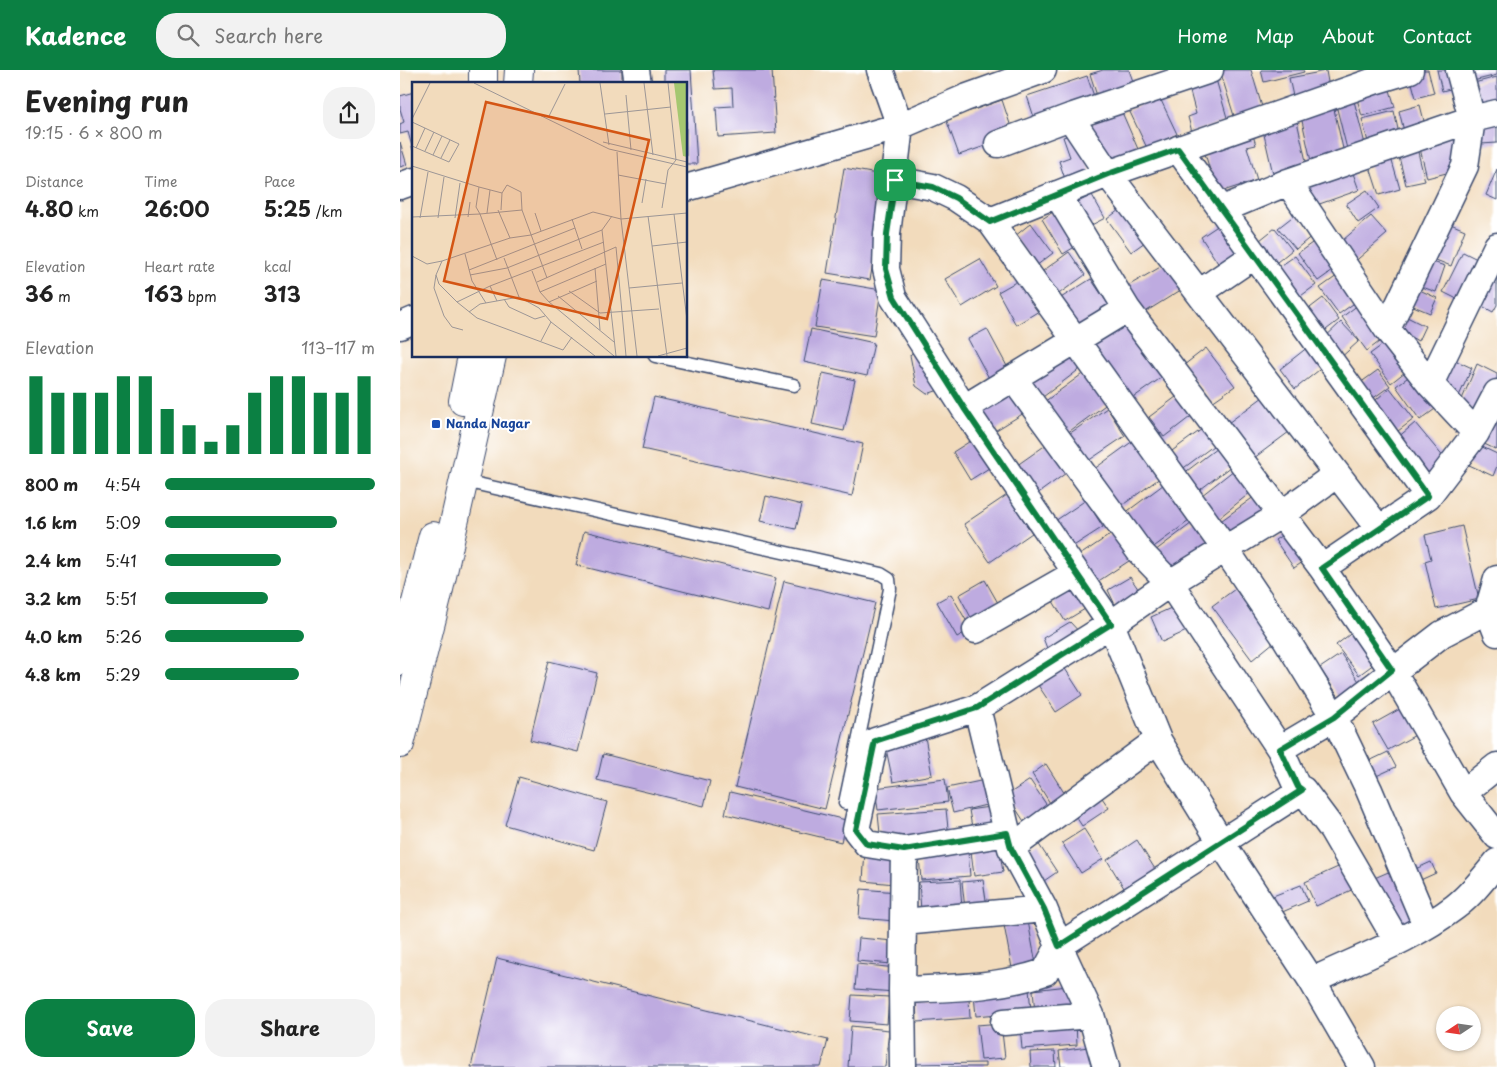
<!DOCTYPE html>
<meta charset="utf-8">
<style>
body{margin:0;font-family:"Playpen Sans",sans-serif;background:#f2f2f2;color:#222;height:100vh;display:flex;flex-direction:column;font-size:19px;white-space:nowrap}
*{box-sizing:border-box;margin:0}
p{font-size:16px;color:#767676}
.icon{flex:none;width:28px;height:28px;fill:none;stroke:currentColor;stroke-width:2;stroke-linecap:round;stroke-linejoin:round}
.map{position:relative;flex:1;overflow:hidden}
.sheet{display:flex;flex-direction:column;background:#fff;width:400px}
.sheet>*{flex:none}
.needle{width:32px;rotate:257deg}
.controls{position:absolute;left:1036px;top:936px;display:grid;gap:10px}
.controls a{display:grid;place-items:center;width:45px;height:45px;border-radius:50%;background:#fff;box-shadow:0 1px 4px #0004;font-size:25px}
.pin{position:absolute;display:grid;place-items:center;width:42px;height:42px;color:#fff;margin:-21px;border-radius:10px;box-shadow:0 2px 8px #0006}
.round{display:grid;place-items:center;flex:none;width:52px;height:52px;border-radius:20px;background:#f2f2f2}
.headline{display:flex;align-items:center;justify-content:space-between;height:85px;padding:0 25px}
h1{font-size:28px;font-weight:700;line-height:38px}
.metrics{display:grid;grid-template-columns:repeat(3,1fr);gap:8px;height:85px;padding:5px 25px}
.metrics div{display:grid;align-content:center}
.metrics b{font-size:21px;font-weight:700}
.metrics small{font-size:14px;font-weight:400}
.metrics p{font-size:14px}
.chart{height:140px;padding:10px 25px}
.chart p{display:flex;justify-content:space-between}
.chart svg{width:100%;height:90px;margin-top:5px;stroke:#0b8043;stroke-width:6}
.action{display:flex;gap:10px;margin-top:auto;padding:10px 25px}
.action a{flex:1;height:58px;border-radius:20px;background:#0b8043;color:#fff;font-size:20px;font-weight:700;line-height:58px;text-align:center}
.action a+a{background:#f2f2f2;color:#222}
ul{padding:0 25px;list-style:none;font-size:16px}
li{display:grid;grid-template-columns:80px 60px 1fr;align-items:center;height:38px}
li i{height:12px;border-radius:6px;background:#0b8043}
header{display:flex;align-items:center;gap:30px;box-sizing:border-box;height:70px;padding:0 25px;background:#0b8043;color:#fff}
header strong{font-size:24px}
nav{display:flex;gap:28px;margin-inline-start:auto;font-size:18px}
.search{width:350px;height:45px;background:#f2f2f2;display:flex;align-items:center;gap:12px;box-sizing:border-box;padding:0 18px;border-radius:20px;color:#767676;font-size:19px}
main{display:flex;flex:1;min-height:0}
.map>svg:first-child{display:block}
.building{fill:#beabe0}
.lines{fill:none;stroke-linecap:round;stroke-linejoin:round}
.service-casing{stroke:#3b496c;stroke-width:15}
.minor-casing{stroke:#3b496c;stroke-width:29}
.tertiary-casing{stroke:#3b496c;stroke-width:30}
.service{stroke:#fff;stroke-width:12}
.minor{stroke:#fff;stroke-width:26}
.tertiary{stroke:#fff;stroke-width:28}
.route-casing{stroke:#fff;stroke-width:10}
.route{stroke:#0b8043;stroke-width:6}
.transit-dot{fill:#1a4fb4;stroke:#fff;stroke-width:2}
.labels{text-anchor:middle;stroke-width:4;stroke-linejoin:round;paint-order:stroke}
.transit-label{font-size:12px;font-weight:bold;fill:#164399;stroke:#fff;text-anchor:start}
.inset-road{fill:none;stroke:#9c9696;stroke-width:1}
.view{fill:#d45514;fill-opacity:0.15;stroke:#d45514;stroke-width:2.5}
.inset-edge{fill:none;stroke:#1b2f5e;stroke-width:2.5}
</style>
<header>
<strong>Kadence</strong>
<div class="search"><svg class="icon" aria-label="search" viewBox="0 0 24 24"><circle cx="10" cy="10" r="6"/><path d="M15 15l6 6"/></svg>Search here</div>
<nav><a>Home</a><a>Map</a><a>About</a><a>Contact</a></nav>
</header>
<main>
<section class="sheet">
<div class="headline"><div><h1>Evening run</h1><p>19:15 · 6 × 800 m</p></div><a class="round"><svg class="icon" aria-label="share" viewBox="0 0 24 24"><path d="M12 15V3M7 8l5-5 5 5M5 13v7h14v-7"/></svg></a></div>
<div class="metrics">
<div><p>Distance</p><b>4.80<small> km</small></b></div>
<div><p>Time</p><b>26:00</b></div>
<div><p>Pace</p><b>5:25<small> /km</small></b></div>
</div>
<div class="metrics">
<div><p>Elevation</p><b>36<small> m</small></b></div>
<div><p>Heart rate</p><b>163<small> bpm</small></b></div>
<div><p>kcal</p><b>313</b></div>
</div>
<div class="chart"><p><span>Elevation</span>113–117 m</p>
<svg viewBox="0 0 160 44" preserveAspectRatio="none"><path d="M5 44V6M15 44V14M25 44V14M35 44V14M45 44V6M55 44V6M65 44V22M75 44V30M85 44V38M95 44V30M105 44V14M115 44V6M125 44V6M135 44V14M145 44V14M155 44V6"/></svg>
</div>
<ul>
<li><b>800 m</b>4:54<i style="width:100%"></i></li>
<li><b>1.6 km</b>5:09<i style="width:82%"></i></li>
<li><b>2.4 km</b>5:41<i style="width:55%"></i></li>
<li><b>3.2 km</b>5:51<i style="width:49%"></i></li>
<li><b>4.0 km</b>5:26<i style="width:66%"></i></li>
<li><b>4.8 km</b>5:29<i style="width:64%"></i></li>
</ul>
<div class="action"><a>Save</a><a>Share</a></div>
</section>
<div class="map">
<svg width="1097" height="997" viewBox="0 0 1097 997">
<rect width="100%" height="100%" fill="#fff"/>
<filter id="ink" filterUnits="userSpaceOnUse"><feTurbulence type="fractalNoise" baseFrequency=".02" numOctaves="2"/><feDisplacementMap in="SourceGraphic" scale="10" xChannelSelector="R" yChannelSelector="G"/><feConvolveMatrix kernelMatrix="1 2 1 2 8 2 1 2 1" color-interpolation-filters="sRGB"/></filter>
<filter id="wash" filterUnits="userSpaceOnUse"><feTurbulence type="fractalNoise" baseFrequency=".0096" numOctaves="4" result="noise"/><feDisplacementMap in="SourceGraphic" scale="20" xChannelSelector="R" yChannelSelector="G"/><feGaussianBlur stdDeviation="1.12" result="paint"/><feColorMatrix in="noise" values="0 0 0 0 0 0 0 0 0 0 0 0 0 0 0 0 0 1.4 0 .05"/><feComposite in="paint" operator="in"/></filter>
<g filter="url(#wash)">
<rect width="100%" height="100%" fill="#f2dbbc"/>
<g id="blocks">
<path class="building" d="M179 0H222V14H180Z
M264 0H291L297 94H286V14H264Z
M313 0H372L376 63 318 67 316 37 333 36 332 18 315 19Z
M703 0H729L735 17 698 29 690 4Z
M823 0H851L863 40 835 49 820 1Z
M861 0H903L904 2 864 12Z
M1019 0H1028L1034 23 1016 28 1009 2Z
M1037 0H1054L1058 17 1042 21Z
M1071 0H1097V5L1073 11Z
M926 1 930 23 894 31 889 8Z
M687 6 696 32 636 53 627 26Z
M815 6 828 51 792 62 788 47 796 44 788 14Z
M1097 7V33L1080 37 1074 13Z
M987 10 995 37 962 46 954 19Z
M14 22V80H13L8 62 0 64V54L4 52 0 39V26Z
M759 26 777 64 747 78 729 40Z
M953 27 966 78 948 83 935 31Z
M602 30 614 66 559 85 546 49Z
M933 35 944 83 911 91 900 42Z
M1020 35 1025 55 1004 61 999 41Z
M721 40 741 86 711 99 691 54Z
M994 41 999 64 968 72 962 49Z
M896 47 908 100 874 108 862 56Z
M1097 48V73L1081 74 1079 50Z
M852 62 856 75 847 77 857 110 817 123 803 77Z
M677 63 691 103 666 112 659 91 670 87 663 67Z
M1053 65 1062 99 1027 108 1019 74Z
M0 72 7 95 0 97Z
M1016 74 1025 111 1006 115 997 79Z
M989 81 1000 119 979 125 967 88Z
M950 95 959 120 911 137 902 112Z
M444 98 488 106 470 210 427 203Z
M1097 99V130L1086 125Z
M967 120 979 138 958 153 946 134Z
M692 125 705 148 680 161 668 137Z
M727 134 752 167 731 182 707 149Z
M661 137 683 172 663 184 642 149Z
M896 144 913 165 896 179 878 158Z
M971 146 987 164 952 194 936 176Z
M1041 150 1065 160 1051 196 1026 186Z
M825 151 847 185 823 201 801 167Z
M631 153 653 183 636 196 614 167Z
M875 158 892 180 872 196 855 174Z
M919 168 939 196 918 211 898 183Z
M669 182 685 205 649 231 632 209Z
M1063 182 1081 191 1061 231 1043 222Z
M895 186 916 215 898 228 876 199Z
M580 189 596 216 562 237 545 209Z
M1023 189 1045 196 1036 222 1014 214Z
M769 192 784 218 742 244 726 217Z
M1097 196V235L1093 242 1075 232Z
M941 203 960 229 939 244 920 218Z
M621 209 639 241 616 255 598 222Z
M691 209 712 240 676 263 656 231Z
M423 210 481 220 474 266 415 257Z
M1013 217 1037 228 1030 243 1006 233Z
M923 228 939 250 918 266 902 244Z
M962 232 987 266 967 281 942 247Z
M724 247 765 305 727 332 686 275Z
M1007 247 1025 256 1018 271 1000 261Z
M941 252 959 271 938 290 921 271Z
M411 259 474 273 467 306 404 292Z
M587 259 609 300 590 310 568 269Z
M989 270 1010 298 991 313 970 284Z
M913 273 928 293 895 319 880 299Z
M520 276 545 318 527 324 516 316 510 285Z
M806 278 835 316 812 332 784 295Z
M667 280 681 298 635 333 621 314Z
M1048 287 1072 298 1058 328 1034 316Z
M1077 294 1097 304V315L1084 345 1060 334Z
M978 300 990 316 968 332 956 316Z
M1018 300 1042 334 1020 350 996 316Z
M685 302 708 333 663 366 640 335Z
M423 303 455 310 444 361 412 354Z
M614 316 629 340 593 362 579 338Z
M990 318 1014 349 994 364 971 334Z
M784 321 798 341 764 367 749 347Z
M867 324 893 359 850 391 824 356Z
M254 327 463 374 452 426 242 379Z
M707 338 725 366 682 395 663 368Z
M1097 339V380L1080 372Z
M1015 353 1050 395 1032 410 997 368Z
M809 354 821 370 777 403 765 386Z
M737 368 764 405 717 439 690 402Z
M572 370 589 398 570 410 553 382Z
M653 370 673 398 633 427 613 398Z
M825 372 839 390 793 425 779 407Z
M1076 374 1097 384V396L1093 406 1067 394Z
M839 396 856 418 815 451 797 429Z
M771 409 797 445 747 482 721 446Z
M862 421 876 442 833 474 818 453Z
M607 425 632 463 590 492 564 454Z
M366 426 402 435 396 459 360 451Z
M686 430 703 457 672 477 655 451Z
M796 450 813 479 776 505 751 484Z
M1062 456 1079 529 1036 539 1025 491 1031 489 1025 465Z
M891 459 910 487 894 498 875 470Z
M717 460 735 487 694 514 677 487Z
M184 461 376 508 368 542 176 495Z
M730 507 745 529 720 545 708 520Z
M585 510 602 540 575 555 559 525Z
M384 511 475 533 425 739 335 717Z
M668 511 685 539 665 551 648 523Z
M835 519 874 572 852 590 812 536Z
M551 524 571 559 557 567 537 532Z
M780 534 791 559 762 572 751 547Z
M670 552 682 565 650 586 643 568Z
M958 558 982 588 959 605 936 575Z
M941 584 962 616 941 630 920 598Z
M149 591 197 603 178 682 130 670Z
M662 594 682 625 656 642 636 612Z
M1007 635 1021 662 988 680 973 654Z
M525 667 532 705 493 712 485 674Z
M988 682 996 697 972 708 965 693Z
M203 684 310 711 304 736 197 710Z
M646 694 668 729 653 738 632 704Z
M119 707 207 732 194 780 105 755Z
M545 709 548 732 478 740 475 718Z
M585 710 590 734 553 743 547 718Z
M630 710 652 743 629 759 607 725Z
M330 722 446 750 441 772 325 744Z
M698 722 709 738 682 756 671 739Z
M596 736 600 758 573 763 569 740Z
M546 739 549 768 481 773 478 744Z
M684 759 703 789 681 803 662 773Z
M737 770 758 804 727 823 707 790Z
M638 773 657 802 638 815 619 785Z
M599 777 603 802 574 806 571 781Z
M465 780 497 782 495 814 463 811Z
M568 782 570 806 521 810 519 786Z
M1031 792 1036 803 1016 812 1011 801Z
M947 793 958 817 916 836 905 812Z
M993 800 1017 852 994 862 970 810Z
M560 810 562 839 521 841 519 812Z
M583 810 587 837 565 839 562 812Z
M901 815 908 831 880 843 873 826Z
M461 819 497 822 495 851 459 848Z
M628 851 636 894 612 898 604 855Z
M459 868 494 871 492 894 457 891Z
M97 888 428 970 421 997H71Z
M457 894 497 898 495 922 455 919Z
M668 916 671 938 635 943 633 920Z
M629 919 631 941 576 946 574 925Z
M452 925 489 927 487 954 450 951Z
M569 928 570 948 517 952 516 931Z
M676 951 677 975 622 979 620 955Z
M601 953 605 988 581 990 577 955Z
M451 956 489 960 485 997H448Z
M695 976 698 997H661L659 981Z
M655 981 656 997H631L630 982Z
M585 993V997H510V994Z"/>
</g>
</g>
<g filter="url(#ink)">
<use href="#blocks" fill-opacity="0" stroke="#3b496c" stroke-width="1"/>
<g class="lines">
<g class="service-casing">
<path id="service" d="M255 286 394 315
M64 411 481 504 489 509 490 519 445 733"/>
</g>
<g class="minor-casing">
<path id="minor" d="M236 0 238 14
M480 0 500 56 487 164 486 199 493 227 564 338 711 554 758 670 821 772 912 911 962 997
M810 0 670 47 708 104 979 459
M1010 0 977 10 708 104 590 151 826 480 886 569 934 647 969 720 1026 855
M598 74 670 47
M778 79 1028 426
M495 110 533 117 556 128 590 151
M888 112 987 259 1030 314 1076 363
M0 116 14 111
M286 118 500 56 565 28 643 0
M657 124 727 239 922 498 992 600 1063 723 1097 766
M821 140 888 112 1072 49 1097 43
M799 223 855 185
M0 256 14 250
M987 259 1065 96 1072 49 1059 0
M613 308 740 482 770 513 880 679 897 717 903 720 932 759 997 871
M1030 314 1097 176
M564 338 727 239
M922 498 1028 426 1076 363 1097 323
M1088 540 1097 563
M576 560 676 503
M577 638 611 778 644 839 659 876 903 720
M880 679 934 647 1042 564 1088 540 1097 509
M1063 723 1097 696
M611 778 758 670
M504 780 467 774 456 760 475 671 577 638 711 554 770 513 882 444 937 404
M503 852 644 839
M912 911C960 888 1013 869 1055 837 1071 825 1084 808 1097 792
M502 920 504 780 607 763
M604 952 691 945
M503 997 502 920C551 918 598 918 645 902L659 876 691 945 706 997"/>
</g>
<g class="tertiary-casing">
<path id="tertiary" d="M83 14V0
M118 14 119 0
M63 331 72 286
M1 591 33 466
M0 674 37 528 92 286"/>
</g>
<use href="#service" class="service"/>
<use href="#minor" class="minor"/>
<use href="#tertiary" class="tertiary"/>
</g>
</g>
<g class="lines" filter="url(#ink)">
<g class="route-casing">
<path id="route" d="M778 79 1028 426 922 498 992 600 934 647 880 679 898 717 902 720 659 876 644 839 611 778 607 763 504 780 467 774 456 760 475 671 577 638 711 554 564 338 494 227 486 199 487 164 495 110 533 117 556 128 590 152 708 104Z"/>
</g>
<use href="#route" class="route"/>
</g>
<rect class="transit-dot" x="31" y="349" width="10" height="10" rx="2.5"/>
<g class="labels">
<g class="transit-label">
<text x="46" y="358">Nanda Nagar</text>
</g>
</g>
<g transform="translate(12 12)">
<rect width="275" height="275" fill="#f2dbbc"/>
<path d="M262 1H275V75L271 74Z" fill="#a5c770"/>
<path class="inset-road" d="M62 1 197 67 275 85M188 1 197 63M232 1 241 73M214 13 219 68M193 32 259 25M137 34 153 2M0 37 18 1M0 40 47 62 37 80 0 64M191 60 275 80M4 66 13 46M13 69 22 50M205 70 209 137 225 274M21 73 30 54M29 76 38 58M0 84 67 105 64 125 68 132 0 135M206 93 254 102M67 105 90 111 89 128M90 111 95 103 109 110 110 128 135 196M230 121 234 97M250 126 256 88 264 78 256 1M86 128 98 156M75 131 78 108M123 131 129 149M262 132 275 238M236 134 255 274M56 135 58 120M8 136 16 90M26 136 32 95M43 136 48 101M160 137 170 167M190 148 200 134M240 164 275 160M53 172 60 199 74 221M0 174 15 182 30 179M92 176 107 215 127 226 139 240 183 274M85 178 68 132 110 128M183 186 188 248M57 188 163 146M120 189 128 210 137 220 202 274M24 193 22 206 32 234 40 245 51 248M58 193 95 186 190 148 204 274M125 200 204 165 214 274M78 204 85 219M217 206 270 201M157 209 188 231 247 227M128 210 194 182M146 214 202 260M92 217 97 225 123 237 133 234M45 220 27 202 24 193 30 179 98 156 119 153 181 130 209 137 275 131M137 220 185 199M57 230 68 222 107 215M160 255 151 268 65 236 45 220 78 204 192 160M129 259 139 240M246 274 275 266"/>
<path class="view" d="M74 20 237 58 195 237 32 199Z"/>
<rect width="275" height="275" class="inset-edge"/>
</g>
</svg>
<div class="controls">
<a><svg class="needle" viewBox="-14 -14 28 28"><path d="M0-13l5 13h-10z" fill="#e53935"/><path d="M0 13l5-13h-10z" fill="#767676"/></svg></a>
</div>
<div class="pin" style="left:495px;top:110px;background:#1e9e55"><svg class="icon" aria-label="arrive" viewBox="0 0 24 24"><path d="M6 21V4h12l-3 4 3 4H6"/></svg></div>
</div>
</main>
